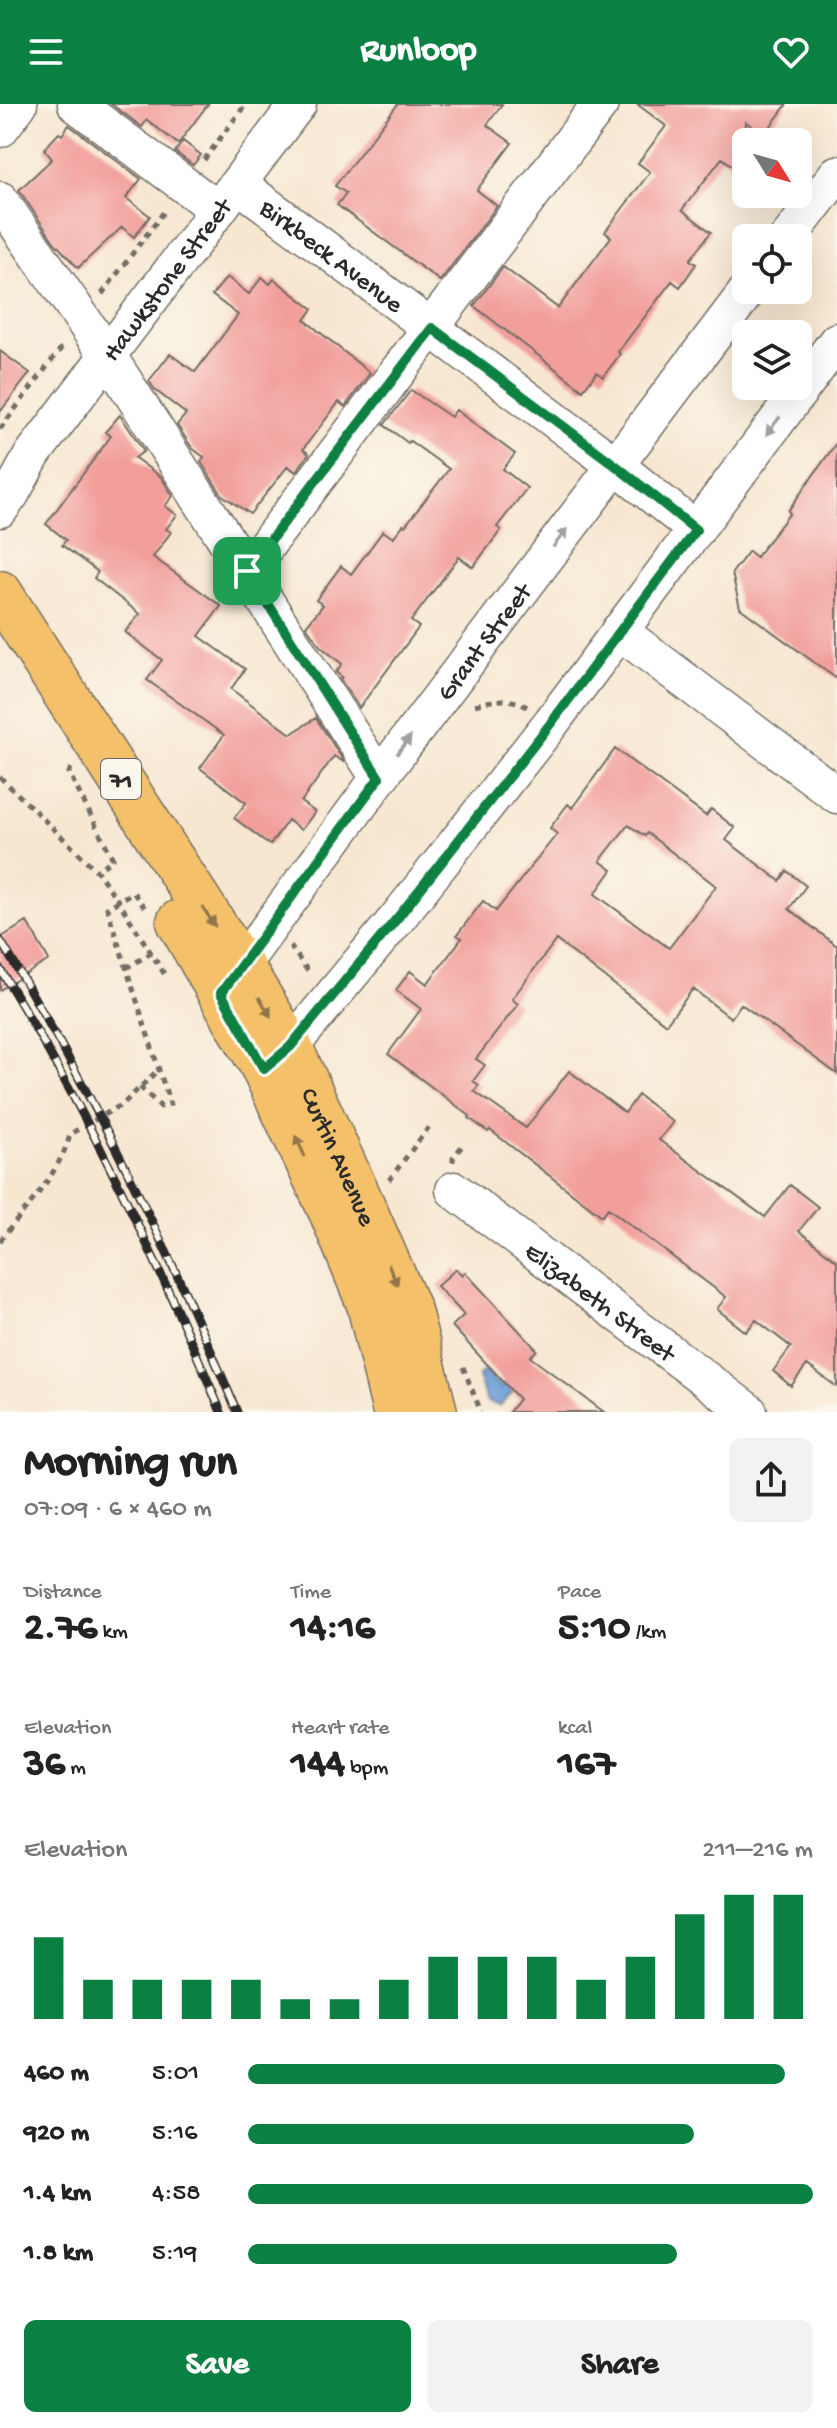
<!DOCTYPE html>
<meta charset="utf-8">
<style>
body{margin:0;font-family:"Gochi Hand",sans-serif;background:#f2f2f2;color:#222;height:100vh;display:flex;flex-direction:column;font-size:30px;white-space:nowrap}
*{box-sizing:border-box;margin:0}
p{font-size:26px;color:#767676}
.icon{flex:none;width:44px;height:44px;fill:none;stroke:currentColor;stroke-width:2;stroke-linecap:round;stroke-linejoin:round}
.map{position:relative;height:1308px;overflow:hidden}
.panel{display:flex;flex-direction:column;background:#fff;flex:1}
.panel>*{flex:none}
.needle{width:52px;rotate:127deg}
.fabs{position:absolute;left:732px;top:24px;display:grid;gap:16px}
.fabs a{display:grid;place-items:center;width:80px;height:80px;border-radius:12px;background:#fff;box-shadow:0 8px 32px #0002;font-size:40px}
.pin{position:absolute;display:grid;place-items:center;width:68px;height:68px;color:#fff;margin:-34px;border-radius:16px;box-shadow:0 4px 12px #0006}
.round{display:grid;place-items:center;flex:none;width:84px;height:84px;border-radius:12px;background:#f2f2f2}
.overview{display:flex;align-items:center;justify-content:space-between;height:136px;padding:0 24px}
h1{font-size:44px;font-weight:800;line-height:60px}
.stats{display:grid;grid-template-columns:repeat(3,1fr);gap:12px;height:136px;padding:8px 24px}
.stats div{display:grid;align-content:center}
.stats b{font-size:40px;font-weight:800}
.stats small{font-size:22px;font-weight:400}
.stats p{font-size:22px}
.chart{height:224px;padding:16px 24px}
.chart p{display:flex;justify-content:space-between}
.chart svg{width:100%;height:144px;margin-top:8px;stroke:#0b8043;stroke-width:6}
.action{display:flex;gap:16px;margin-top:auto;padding:16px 24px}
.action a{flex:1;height:92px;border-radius:12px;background:#0b8043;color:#fff;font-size:32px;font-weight:800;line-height:92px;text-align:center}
.action a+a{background:#f2f2f2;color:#222}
ul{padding:0 24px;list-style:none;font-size:26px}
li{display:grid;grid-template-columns:128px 96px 1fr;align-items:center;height:60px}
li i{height:20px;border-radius:10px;background:#0b8043}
header{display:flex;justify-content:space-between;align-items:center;height:104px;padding:0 24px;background:#0b8043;color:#fff;font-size:36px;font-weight:800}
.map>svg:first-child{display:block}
.water{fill:#6b9ed7;stroke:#4b6481;stroke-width:2}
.building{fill:#f29f9b;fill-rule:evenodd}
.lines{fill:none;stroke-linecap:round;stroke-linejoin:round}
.minor-casing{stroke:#726d65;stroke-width:39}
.major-casing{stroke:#726d65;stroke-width:47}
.highway-casing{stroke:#726d65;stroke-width:47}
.path{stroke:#726d65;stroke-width:5;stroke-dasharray:6 6;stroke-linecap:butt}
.minor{stroke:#fff;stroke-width:36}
.major{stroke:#f4c16a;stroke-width:44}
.highway{stroke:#f4c16a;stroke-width:44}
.rail-casing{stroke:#2b2b2b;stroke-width:9}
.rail{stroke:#fbf7ec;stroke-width:6;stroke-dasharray:18;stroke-linecap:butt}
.oneway{fill:#a0a0a0}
.oneway2{fill:#90764a}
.route-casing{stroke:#fff;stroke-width:16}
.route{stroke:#0b8043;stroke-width:10}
.labels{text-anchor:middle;stroke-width:7;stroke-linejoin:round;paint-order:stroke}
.shield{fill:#fbf7ec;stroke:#696865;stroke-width:2}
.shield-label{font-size:24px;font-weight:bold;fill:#2b2b2b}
.street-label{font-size:26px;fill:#2b2b2b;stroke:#fbf7ec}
</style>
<header><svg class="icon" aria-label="menu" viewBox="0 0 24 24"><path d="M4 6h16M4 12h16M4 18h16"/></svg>Runloop<svg class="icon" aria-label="heart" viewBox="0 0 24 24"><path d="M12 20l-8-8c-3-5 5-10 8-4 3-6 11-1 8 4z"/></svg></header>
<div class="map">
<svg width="837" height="1308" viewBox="0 0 837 1308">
<rect width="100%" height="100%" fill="#fbf7ec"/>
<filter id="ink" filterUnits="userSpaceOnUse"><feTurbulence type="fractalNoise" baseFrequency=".0125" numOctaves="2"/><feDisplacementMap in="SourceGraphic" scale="16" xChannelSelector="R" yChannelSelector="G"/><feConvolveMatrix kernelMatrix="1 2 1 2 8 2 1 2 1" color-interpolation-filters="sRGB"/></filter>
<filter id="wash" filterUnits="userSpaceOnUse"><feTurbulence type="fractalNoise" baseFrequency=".006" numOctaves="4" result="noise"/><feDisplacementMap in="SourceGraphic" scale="32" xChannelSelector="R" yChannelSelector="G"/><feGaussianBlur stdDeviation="1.8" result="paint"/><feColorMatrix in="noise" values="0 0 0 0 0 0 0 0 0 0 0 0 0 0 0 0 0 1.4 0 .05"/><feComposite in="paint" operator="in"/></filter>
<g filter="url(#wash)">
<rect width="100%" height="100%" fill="#f7e7d1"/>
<path class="water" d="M484 1267 501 1283 506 1279 513 1288 500 1302 487 1298 478 1273Z"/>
<g id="blocks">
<path class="building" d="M111 0H208L178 40 147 16 142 23Z
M398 0H502L487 21 512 39 477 86 497 102 440 177 337 101 346 89 335 82Z
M637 0H787L764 31 746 18V52L737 65 722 54 682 106 711 128 690 156 696 160 680 183 672 177 618 248 620 250 603 273 597 268 583 286 474 202 503 163 558 204 611 133 605 128 650 68 638 59 666 22Z
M69 21 141 75 126 94 150 112 134 133 122 123 78 164 54 138 19 86 52 55 44 45 59 29 62 31Z
M183 37 201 51 193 61 175 48Z
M227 173 249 190 262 173 270 180 274 175 313 205 305 216 370 269 345 303 339 298 303 345 309 350 296 368 288 362 250 410 222 391 201 358 204 353 192 344 177 321 186 310 155 286 149 277 170 250 195 268 238 211 212 191Z
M0 247 30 269 0 308Z
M411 286 451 313 456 306 515 350 503 365 527 384 497 423 501 426 473 463 459 453 411 517 419 523 359 604 340 575 342 573 336 568 342 560 320 542 306 522 323 501 316 496 341 462 351 470 383 427 393 434 403 421 405 422 449 365 410 337 408 339 384 321Z
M120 311 144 347 135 354 161 373 173 392 165 402 177 411 166 425 171 428 153 453 221 502 199 532 245 565 231 585 291 630 316 614 345 659 334 652 301 698 315 708 301 726 288 716 270 741 234 714 246 699 200 664 224 631 147 576 162 556 125 528 140 510 94 474 98 468 62 441 66 436 46 420 111 332 105 328Z
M837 338V575L740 504 732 469 749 447 756 453 790 409 788 407Z
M615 645 706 712 711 705 735 724 726 736 780 777 787 767 806 782 789 805 837 842V970L741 900 731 914 693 885 666 920 556 836 512 895 518 900 476 955 485 961 473 977 479 981 474 987 526 1024 569 967 625 1009 638 991 673 1018 659 1036 765 1113 790 1081 818 1103 799 1127 837 1157V1283L807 1261 791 1282 773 1267 791 1243 756 1216 746 1228 717 1205 726 1193 608 1104 602 1112 490 1026 488 1028 469 1014 470 1012 388 950 421 905 396 886 410 867 427 880 462 834 457 831 483 797 496 807 557 730 550 724 568 700 572 704ZM628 721 645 732 647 729 716 782 669 844 595 790 612 766 600 757Z
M27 818 49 856 0 886V834Z
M456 1165 462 1171 465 1168 537 1246 530 1253 604 1308H509L519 1295 452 1222 464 1211 437 1182Z"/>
</g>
</g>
<g filter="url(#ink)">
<use href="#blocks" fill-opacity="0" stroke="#726d65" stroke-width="2"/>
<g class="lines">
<g class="minor-casing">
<g id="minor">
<path d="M76 0 218 106"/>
<path d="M0 25 19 0"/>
<path id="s1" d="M238 80 615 361 696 426"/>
<path d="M0 96 108 252 379 674"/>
<path d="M788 134 837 70"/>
<path id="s2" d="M0 405 11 390 33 350 298 0"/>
<path d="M247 467 600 0"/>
<path d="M619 527 837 691"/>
<path id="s3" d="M226 882 379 674 748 186"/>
<path d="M271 959 290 943 399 812 551 619 837 237"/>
<path id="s4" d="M454 1086 749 1308"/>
</g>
</g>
<g class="major-casing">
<path id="major" d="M0 489 241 862 290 943
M179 818 264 965"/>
</g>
<g class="highway-casing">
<g id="highway">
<path id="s5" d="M290 943 362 1100 409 1207 435 1308"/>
<path d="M264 965 333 1112 369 1200 395 1308"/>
</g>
</g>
<path class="path" d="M204 56 246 0
M102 190 166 105
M0 325 65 239
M475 601C494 596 509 592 527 603
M71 664 69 669 113 755 97 767
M0 673 97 767 119 798 165 871
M290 842 310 870
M126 864 153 848
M140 983 161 1003 170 1000 107 804 133 788 148 808
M453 1058V1054L462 1042
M389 1076 432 1019
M0 1137C24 1106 61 1068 70 1030L123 1000 158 966
M463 1263 481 1308"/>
<use href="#minor" class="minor"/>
<use href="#major" class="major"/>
<use href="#highway" class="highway"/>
<g class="rail-casing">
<path id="rail" d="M0 836C92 987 169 1145 237 1308
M0 865C87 1006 157 1155 221 1308"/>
</g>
<use href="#rail" class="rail"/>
</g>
<defs><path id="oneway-solid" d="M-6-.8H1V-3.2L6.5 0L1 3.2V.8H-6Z" transform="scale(2)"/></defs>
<g class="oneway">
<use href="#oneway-solid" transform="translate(773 322) rotate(127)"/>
<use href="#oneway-solid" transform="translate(560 434) rotate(-53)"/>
<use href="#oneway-solid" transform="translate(404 641) rotate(-53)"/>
</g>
<g class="oneway2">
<use href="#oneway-solid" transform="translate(209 813) rotate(57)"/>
<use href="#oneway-solid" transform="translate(265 903) rotate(59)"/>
<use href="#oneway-solid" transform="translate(300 1042) rotate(-115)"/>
<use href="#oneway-solid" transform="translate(393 1171) rotate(67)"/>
</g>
</g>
<g class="lines" filter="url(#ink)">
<g class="route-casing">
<path id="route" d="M432 224 615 361 696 426 551 619 399 812 290 943 264 965 221 889 379 674 247 467Z"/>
</g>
<use href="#route" class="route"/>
</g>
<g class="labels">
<rect class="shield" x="101" y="655" width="40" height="40" rx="6"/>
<g class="shield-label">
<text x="121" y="683">71</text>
</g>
<g class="street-label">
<text dy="9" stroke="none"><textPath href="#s1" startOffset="118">Birkbeck Avenue</textPath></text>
<text dy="9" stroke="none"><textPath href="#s2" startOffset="284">Hawkstone Street</textPath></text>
<text dy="9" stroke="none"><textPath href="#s3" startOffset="430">Grant Street</textPath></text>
<text dy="9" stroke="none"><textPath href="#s5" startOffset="120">Curtin Avenue</textPath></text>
<text dy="9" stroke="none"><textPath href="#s4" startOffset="184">Elizabeth Street</textPath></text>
</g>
</g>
</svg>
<div class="fabs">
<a><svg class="needle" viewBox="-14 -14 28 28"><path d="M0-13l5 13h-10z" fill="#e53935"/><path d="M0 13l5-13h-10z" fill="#767676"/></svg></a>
<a><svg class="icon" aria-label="locate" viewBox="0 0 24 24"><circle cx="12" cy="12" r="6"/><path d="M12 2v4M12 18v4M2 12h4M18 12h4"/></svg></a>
<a><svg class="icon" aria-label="layers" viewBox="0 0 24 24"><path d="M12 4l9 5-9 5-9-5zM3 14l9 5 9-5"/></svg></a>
</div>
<div class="pin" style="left:247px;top:467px;background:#1e9e55"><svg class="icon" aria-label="arrive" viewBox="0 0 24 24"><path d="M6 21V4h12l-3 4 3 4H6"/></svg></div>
</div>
<section class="panel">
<div class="overview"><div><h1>Morning run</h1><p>07:09 · 6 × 460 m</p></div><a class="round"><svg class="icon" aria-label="share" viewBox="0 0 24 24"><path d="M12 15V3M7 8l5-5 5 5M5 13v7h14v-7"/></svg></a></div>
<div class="stats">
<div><p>Distance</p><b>2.76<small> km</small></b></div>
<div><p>Time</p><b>14:16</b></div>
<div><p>Pace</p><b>5:10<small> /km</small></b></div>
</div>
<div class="stats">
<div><p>Elevation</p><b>36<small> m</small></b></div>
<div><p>Heart rate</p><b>144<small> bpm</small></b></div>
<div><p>kcal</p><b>167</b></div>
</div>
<div class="chart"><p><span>Elevation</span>211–216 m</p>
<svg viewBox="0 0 160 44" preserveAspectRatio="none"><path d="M5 44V19M15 44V32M25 44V32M35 44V32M45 44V32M55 44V38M65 44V38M75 44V32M85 44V25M95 44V25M105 44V25M115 44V32M125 44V25M135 44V12M145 44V6M155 44V6"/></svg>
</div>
<ul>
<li><b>460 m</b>5:01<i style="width:95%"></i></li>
<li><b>920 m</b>5:16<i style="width:79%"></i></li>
<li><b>1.4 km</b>4:58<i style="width:100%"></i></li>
<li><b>1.8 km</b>5:19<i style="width:76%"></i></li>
</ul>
<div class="action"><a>Save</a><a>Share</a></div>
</section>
